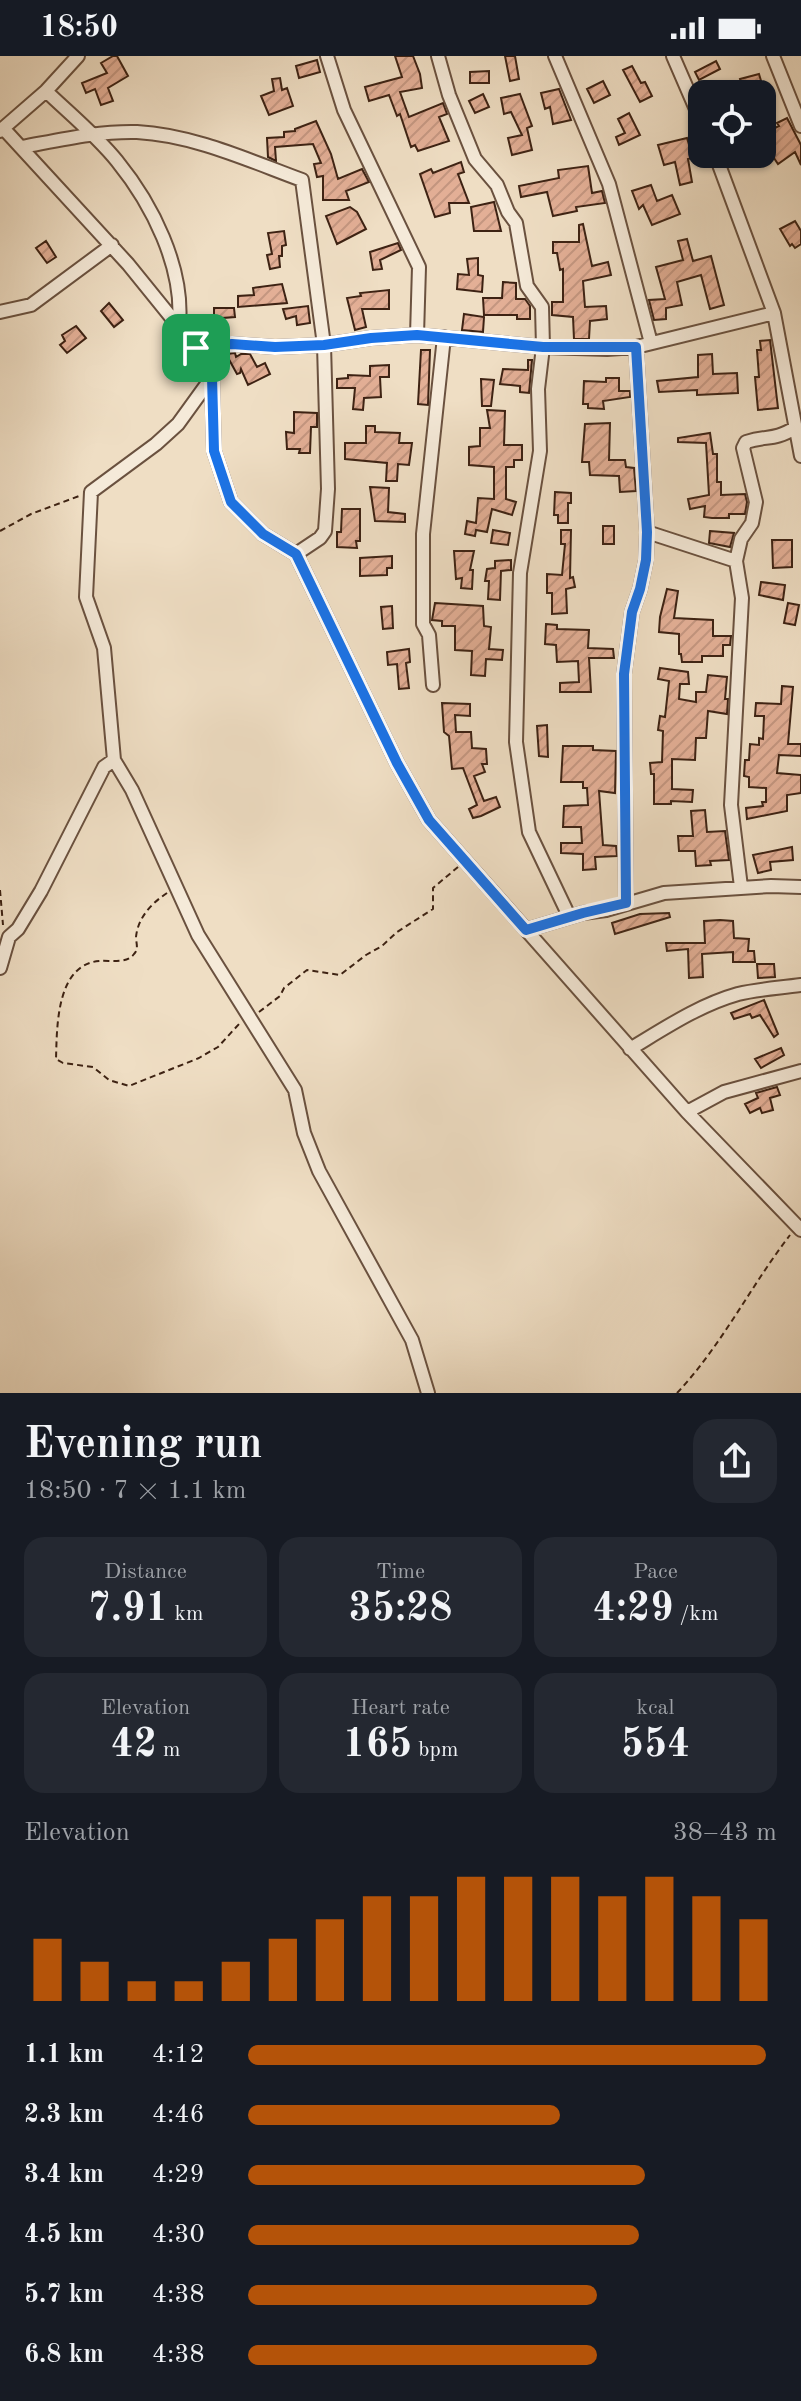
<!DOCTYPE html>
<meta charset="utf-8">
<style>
body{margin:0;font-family:"Old Standard TT",serif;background:#242831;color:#f1f3f6;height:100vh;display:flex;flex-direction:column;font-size:30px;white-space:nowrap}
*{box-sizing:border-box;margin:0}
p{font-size:26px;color:#9ea1a6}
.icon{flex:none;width:44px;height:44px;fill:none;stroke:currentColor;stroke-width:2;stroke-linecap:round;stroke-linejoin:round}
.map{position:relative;height:1337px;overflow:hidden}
.details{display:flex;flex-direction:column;background:#171b24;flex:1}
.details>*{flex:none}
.tools{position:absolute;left:688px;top:24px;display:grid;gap:16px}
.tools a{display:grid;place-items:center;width:88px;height:88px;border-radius:16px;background:#171b24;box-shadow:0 2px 6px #0004;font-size:40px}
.pin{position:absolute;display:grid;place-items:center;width:68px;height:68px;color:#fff;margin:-34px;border-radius:16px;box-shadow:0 4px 12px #0006}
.round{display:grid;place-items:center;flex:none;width:84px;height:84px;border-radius:24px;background:#242831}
.summary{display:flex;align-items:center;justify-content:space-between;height:136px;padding:0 24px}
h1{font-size:44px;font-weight:800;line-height:60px}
.stats{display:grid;grid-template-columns:repeat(3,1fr);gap:12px;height:136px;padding:8px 24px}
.stats div{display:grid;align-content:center;border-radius:20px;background:#242831;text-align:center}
.stats b{font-size:40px;font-weight:800}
.stats small{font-size:22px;font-weight:400}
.stats p{font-size:22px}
.chart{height:224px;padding:16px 24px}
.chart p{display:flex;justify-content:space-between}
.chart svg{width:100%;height:144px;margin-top:8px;stroke:#b45309;stroke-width:6}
ul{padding:0 24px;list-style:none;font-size:26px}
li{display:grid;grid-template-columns:128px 96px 1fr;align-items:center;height:60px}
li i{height:20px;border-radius:10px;background:#b45309}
.status{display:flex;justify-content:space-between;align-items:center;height:56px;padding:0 40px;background:#171b24;direction:ltr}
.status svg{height:22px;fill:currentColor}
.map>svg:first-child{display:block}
.building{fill:url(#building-hatch);stroke:#3d2213;stroke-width:2}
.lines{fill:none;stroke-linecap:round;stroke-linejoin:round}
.minor-casing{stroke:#6a513f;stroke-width:16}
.path{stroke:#3d2213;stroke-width:2;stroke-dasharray:6 4;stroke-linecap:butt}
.minor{stroke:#f5ead9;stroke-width:12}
.route-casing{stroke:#fff;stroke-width:16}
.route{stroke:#1a73e8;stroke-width:10}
</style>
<div class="status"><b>18:50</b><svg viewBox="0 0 49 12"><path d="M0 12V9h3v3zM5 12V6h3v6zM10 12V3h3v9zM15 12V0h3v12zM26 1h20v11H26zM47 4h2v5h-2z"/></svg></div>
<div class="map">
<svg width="801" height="1337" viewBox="0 0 801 1337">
<defs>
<pattern id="building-hatch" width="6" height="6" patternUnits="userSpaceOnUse" patternTransform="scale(2)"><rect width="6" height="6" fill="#e3af96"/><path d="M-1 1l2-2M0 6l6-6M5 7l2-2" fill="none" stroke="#c49680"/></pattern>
</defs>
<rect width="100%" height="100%" fill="#efdec4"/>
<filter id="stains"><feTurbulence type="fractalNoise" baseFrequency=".0025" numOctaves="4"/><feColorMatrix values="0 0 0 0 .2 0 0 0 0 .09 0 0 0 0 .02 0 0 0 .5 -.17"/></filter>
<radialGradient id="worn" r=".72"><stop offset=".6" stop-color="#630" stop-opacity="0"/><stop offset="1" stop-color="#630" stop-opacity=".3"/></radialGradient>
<path class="building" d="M113 0H117L128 20 108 32 113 45 101 49 95 33 86 37 82 27 107 17 101 7Z
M395 0H413L420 18 422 32 400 36 409 61 443 47 447 58 439 61 449 85 418 95 415 89 411 91 400 58 397 60 389 39 369 45 365 31 402 21Z
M505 0H515L519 23 510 25Z
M317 4 320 16 299 22 296 10Z
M716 5 720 13 699 24 695 16Z
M632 10 641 27 645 26 652 40 640 46 623 14Z
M489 15V27H470V16Z
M759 18 765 38H744L740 23Z
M280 22 282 34 287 32 293 50 269 59 261 40 274 35 272 23Z
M603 25 610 39 594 47 587 33Z
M559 33 571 64 553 68 550 51 545 53 541 37Z
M483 38 489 51 475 57 469 45Z
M520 38 532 70 527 72 532 94 512 99 508 82 522 79 511 56 504 58 501 42Z
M629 57 640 79 619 89 616 81 625 77 618 63Z
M787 62 801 89V109L795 96 778 108 766 90 762 92V78L779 70 777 67Z
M316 65 331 98 338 123 362 113 369 126 346 135 349 144H323V120L317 121 314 108 321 107 313 88 275 91 276 105 268 101 267 82 284 81V76L295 75V73Z
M687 82 693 102 688 103 692 126 680 129 675 106 664 109 658 89Z
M461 106 464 116 458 118 469 147H449L450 157 435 161 420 118 431 113 433 117Z
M588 110 592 137 602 135 605 147 576 151 577 155 553 160 547 136 521 141 519 130 559 122 558 114Z
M651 129 657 145 672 139 680 158 652 169 643 149 639 153 632 135Z
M494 146 501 175H474L471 151Z
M350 151 357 156 366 173 337 188 326 160Z
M795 165 801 175V188L795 192 792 188 790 190 780 173Z
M583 168 592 210 608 206 611 219 583 225 585 251 606 250 607 263 590 265 589 283H574L573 261 552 259V246H563V213L560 214 557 197H553V186H579V169Z
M284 175 286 189 282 190V200H279L280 211 270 213 267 199 272 198 268 177Z
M687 183 693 205 711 200 724 249 710 253 701 219 677 226 682 249 666 252V263L654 264 649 244 665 243 656 211 683 204 678 185Z
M46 185 56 201 47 207 36 192Z
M398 187 401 194 380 204 382 213 373 214 370 196Z
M478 202V219L483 220 482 236 457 233 458 218 469 219 467 203Z
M503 226 516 227V243H525L530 250V263H517V259H484L483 242H502Z
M282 228 287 247 238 251V240L254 239 253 232Z
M389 234V253H362L366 271 355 274 347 242 361 240 360 237Z
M109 247 123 264 114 271 101 255Z
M308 250 310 267 297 269 296 260 286 263 283 253Z
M214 252H234L235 261 223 262 226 271 204 279 200 270 214 264Z
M464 258 484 261 483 276 462 274Z
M76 270 86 282 67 297 60 289 65 285 62 279Z
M770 284 778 352 758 354 755 321H759L757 294H761L760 285Z
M421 294H430L428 349 418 348Z
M235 297 236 301 241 298H250L257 311 265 307 270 318 248 329 241 313 240 317 237 318 226 298Z
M712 298 713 318 737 317 738 337 697 339V334L659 336 657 325 698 321V299Z
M528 304H532L529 337 520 336V330L500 328 503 313 528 314Z
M389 309V321H380L381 341 364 342 363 354 353 353 355 332H337V323L348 322V319L370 320V310Z
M606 322H619V335H630V341L603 345 604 353 588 352V348H583L584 325 606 326Z
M481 323 494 324 491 350H482Z
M487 354 505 355 504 389H522V404H514V411H506V443L516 446 512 459 492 453 487 476 476 474 475 480 465 478 467 465 476 467 478 442 494 443V411L469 409V391L480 390V372H490Z
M294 356 317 357V371H311L310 397H299L300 393H287L286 376 294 377Z
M610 367 609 404H625L626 411 634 412 636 435 620 436 619 420 590 419 589 406H582L585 368Z
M366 370H375V376L400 377 399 387H412L409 409 398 408 397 425H386L387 407 345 403V387H366Z
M710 377 713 398H717V426H721V439L745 438 747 446 745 458H729V462H712L704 461 705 450 690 453 688 443 709 439 706 387 678 386V382Z
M370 431 389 432 388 456 405 458V466L375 465Z
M555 436 571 437V447H568V467H558V459H554Z
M342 453H360V485H356L357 492 337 491V476H341Z
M603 470H614V488H603Z
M493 474 510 477 508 489 491 487Z
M561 474H571L570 522 573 521 575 531 566 533 567 557 552 558V537H547V518L562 519 565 488H561Z
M710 475 734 477 730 491 709 487Z
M772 484H792V511L773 512Z
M454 495H474L470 514H473L472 533 461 532 462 522 456 523Z
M392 500V512H387V519L360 520V502Z
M511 504V514L501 515 500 544 488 543 489 525H485L487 513 495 512V505Z
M761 526 785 529 783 544 759 539Z
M667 533 678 535 674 562 713 564V580H731L730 589H723V600H702V606H682L681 598H679V578L659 576 660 561Z
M435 547 483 550 484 570 491 571 489 593 503 594 502 604 486 603 485 620 471 619 472 595 455 594V570H442V565L432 564Z
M788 547 799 549 795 569 784 567Z
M392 550 393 572 383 573 381 551Z
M546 568 557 569V573L589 574 588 592 613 593 614 602H589L591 636H560V627L579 626 578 605 557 606 556 589 545 588Z
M409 593 410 606 406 607 409 632 399 633 397 608 388 609 387 596Z
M660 612 688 616 689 628H680L679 643 696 646V636H706L708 619 727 621 725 643H728L727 658 708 655 706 682H696L695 704 672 703V733L693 734 692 746 671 745V748H654V718H651L650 707 662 706 663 675 658 674 660 660 665 661 669 625 658 623Z
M782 630 793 631 788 688H801V700L779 699 777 717 801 719V737L787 739V755L747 763 746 752 763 750 762 746H766V732L749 731V721L744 720 745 704H749L750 688 759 689V682L763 683 764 660H755L756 647 781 648Z
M442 647 470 648V660L455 659 456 676H471L472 692 486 693 487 708H482L485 716 474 720 484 745 496 741 500 751 481 760 473 762 469 753 477 749 463 712 452 713 449 680 444 676Z
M547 669 548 701 539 700 537 670Z
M563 690H593V694L616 695 615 737 599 735 603 789 616 790 617 800 595 801 596 813 583 814V798L561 797V787H582L581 771H563L564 750 588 749 587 732H583V726H561Z
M705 754 707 776 725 775 729 804 710 805 711 809 696 810 695 795H679L678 780H693L691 755Z
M792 791 793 804 770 806 771 814 758 817 753 799Z
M669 857 670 861 615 878 612 867 640 858Z
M720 864 733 865 734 882 749 883 748 895H754L755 906H733V896L702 898 703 921 689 922 688 893 667 895 666 887H705L704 865Z
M757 908H774L775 921 758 922Z
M764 944 778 978 774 981 760 959 752 962 750 958 734 963 731 957Z
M781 992 784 999 761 1012 755 1003Z
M777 1031 780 1039 770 1042 773 1054 762 1057 760 1052 750 1057 745 1048 758 1042 756 1037Z"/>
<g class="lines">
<g class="minor-casing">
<path id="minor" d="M327 0 344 54 419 211 417 279
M438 0 449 39 475 103 497 129 508 156 516 167 527 230 542 251 543 291 538 333 540 395 520 517 516 686 529 776 569 860
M555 0 609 128 651 287
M673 0 702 67
M773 0 801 70
M46 35C70 58 96 79 117 105 152 148 184 211 179 268
M3 72 128 208 196 292 212 321 214 395 231 446 263 478 296 498 397 707 429 764 687 1056 801 1174
M0 75 46 35 78 0
M22 91C60 84 98 75 137 76 194 79 250 105 302 124L324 289 328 433 325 475 320 482 296 498
M715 98 774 257 801 400
M0 256 31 249 112 189
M196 292 232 288 275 291 324 289 371 282 417 279 543 291 607 293 636 291 774 257
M647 476 736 505
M433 629 429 579 423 568V478L444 281
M114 704 132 734 198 879 295 1034 304 1077 319 1115 412 1284 428 1337
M741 831 731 749 742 542 736 505 741 483 752 467 756 446 743 392 746 386C768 379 773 385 795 372
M626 847 624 618 632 556 640 533 646 504 647 476 636 291
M526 874 583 857 606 854 664 837 771 830 801 831
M0 912 9 881 18 873 41 835 104 711 114 704 104 592 86 541 91 436 156 388 178 368 212 321
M630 993C665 972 699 949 738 938 758 933 780 932 801 929
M687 1056 724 1036 801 1015"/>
</g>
<path class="path" d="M0 475 31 458 79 440
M0 834 3 869
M167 837C152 847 138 861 136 881 136 887 139 893 134 898 127 908 110 904 99 905 56 909 57 971 56 1003L63 1007 93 1011 109 1024 129 1030 199 1002 218 991 239 968
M259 956 280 940 284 932 307 914 340 919 366 899 382 890 397 876 433 853V832L458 811
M677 1337C722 1289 750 1231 790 1179"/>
<use href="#minor" class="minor"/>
</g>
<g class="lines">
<g class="route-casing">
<path id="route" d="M417 279 543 291H636L647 476 646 504 640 533 632 556 624 618 626 847 583 857 526 874 429 764 397 707 296 498 263 478 231 446 214 395 212 321 196 292 232 288 275 291 324 289 371 282Z"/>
</g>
<use href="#route" class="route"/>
</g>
<rect width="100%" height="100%" filter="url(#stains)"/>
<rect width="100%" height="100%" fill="url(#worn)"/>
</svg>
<div class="tools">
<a><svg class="icon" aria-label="locate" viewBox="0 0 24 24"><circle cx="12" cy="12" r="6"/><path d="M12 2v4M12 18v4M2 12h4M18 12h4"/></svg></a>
</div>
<div class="pin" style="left:196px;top:292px;background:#1e9e55"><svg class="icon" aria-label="arrive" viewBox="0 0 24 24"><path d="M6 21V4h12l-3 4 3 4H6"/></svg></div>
</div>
<section class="details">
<div class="summary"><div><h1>Evening run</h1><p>18:50 · 7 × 1.1 km</p></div><a class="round"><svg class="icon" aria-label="share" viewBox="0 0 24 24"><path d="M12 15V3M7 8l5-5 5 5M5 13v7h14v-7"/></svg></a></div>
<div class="stats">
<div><p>Distance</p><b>7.91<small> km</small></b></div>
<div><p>Time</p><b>35:28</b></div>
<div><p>Pace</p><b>4:29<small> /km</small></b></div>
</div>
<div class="stats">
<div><p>Elevation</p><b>42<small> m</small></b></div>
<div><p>Heart rate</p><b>165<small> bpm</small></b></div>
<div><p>kcal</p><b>554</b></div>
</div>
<div class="chart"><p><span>Elevation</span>38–43 m</p>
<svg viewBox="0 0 160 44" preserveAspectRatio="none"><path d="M5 44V25M15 44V32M25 44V38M35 44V38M45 44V32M55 44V25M65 44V19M75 44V12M85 44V12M95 44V6M105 44V6M115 44V6M125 44V12M135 44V6M145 44V12M155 44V19"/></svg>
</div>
<ul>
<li><b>1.1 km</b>4:12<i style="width:98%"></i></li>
<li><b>2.3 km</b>4:46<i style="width:59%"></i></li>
<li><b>3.4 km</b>4:29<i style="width:75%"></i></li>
<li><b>4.5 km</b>4:30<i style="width:74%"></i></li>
<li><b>5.7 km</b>4:38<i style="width:66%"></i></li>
<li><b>6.8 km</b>4:38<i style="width:66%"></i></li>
</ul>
</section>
